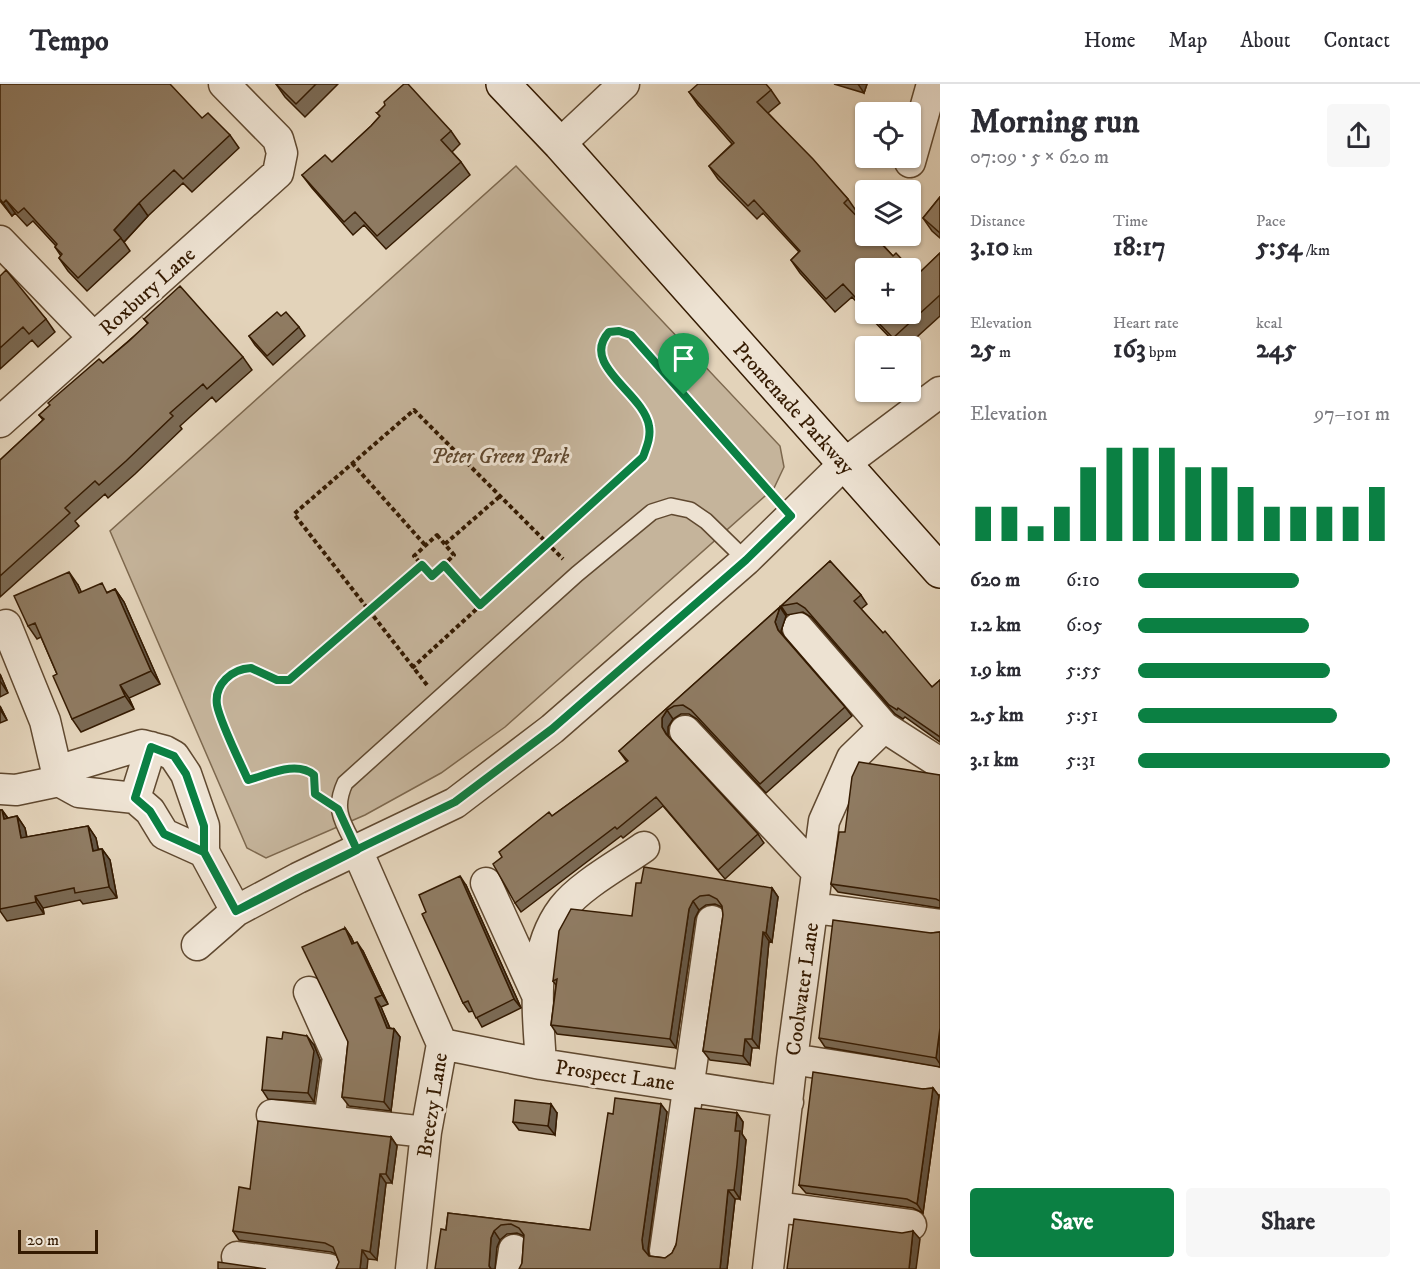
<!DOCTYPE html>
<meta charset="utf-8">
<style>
body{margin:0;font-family:"IM FELL DW Pica",serif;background:#f7f7f7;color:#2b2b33;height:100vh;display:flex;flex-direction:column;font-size:22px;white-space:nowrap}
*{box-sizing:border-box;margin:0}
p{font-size:20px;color:#7c7c81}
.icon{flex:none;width:33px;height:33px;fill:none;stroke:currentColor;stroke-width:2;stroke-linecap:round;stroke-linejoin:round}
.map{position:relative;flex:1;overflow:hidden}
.panel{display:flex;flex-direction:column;background:#fff;width:480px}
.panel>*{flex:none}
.controls{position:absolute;left:855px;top:18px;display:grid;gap:12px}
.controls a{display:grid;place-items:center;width:66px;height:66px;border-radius:6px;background:#fff;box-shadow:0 2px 4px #0004;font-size:30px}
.scale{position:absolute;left:18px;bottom:15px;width:80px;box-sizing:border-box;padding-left:6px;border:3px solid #351b02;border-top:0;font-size:16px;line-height:21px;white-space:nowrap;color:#351b02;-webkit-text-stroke:4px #ede2d2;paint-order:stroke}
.pin{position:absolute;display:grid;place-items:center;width:51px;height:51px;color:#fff;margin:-62px -26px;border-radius:50% 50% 50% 0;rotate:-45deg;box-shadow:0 0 6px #0007}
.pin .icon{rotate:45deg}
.round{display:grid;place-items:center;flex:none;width:63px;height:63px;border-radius:6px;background:#f7f7f7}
.headline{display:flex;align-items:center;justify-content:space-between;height:102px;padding:0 30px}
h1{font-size:33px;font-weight:700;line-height:45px}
.figures{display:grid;grid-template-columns:repeat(3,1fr);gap:9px;height:102px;padding:6px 30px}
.figures div{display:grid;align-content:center}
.figures b{font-size:26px;font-weight:700}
.figures small{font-size:16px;font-weight:400}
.figures p{font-size:16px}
.chart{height:168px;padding:12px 30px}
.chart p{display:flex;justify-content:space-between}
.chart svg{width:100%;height:108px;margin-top:6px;stroke:#0b8043;stroke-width:6}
.cta{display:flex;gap:12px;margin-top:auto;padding:12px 30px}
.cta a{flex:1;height:69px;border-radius:6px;background:#0b8043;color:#fff;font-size:24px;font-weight:700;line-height:69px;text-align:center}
.cta a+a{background:#f7f7f7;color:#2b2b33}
ul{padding:0 30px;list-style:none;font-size:20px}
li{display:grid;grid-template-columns:96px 72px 1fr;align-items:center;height:45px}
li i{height:15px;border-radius:8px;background:#0b8043}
header{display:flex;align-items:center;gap:36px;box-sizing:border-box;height:84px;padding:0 30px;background:#fff;border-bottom:2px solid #e1e1e2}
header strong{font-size:28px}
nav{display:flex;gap:33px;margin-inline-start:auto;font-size:21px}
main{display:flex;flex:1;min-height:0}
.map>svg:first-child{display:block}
.green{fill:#c5b49b;stroke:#7d684e;stroke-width:1.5}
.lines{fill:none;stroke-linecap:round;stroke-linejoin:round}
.lane-casing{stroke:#604930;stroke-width:18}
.street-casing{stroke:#604930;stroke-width:33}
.secondary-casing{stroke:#351b02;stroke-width:36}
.path{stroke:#351b02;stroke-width:4;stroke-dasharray:4.5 3;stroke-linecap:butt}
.lane{stroke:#ede2d2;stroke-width:15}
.street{stroke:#ede2d2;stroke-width:30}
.secondary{stroke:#ede2d2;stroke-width:33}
.wall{fill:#7b6a54;stroke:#351b02;stroke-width:1.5}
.shaded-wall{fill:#645645;stroke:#351b02;stroke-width:1.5}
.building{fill:#8f7b62;stroke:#351b02;stroke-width:1.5}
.route-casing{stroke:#fff;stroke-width:12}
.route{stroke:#0b8043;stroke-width:8}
.labels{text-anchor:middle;stroke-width:6;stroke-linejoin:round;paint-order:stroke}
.street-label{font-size:21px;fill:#351b02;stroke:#ede2d2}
.park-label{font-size:21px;font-style:italic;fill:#604930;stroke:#ede2d2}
</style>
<header>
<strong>Tempo</strong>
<nav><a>Home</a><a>Map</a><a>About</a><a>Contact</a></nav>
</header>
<main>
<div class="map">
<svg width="940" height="1185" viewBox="0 0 940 1185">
<rect width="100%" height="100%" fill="#e3d3ba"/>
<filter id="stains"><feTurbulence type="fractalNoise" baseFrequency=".00333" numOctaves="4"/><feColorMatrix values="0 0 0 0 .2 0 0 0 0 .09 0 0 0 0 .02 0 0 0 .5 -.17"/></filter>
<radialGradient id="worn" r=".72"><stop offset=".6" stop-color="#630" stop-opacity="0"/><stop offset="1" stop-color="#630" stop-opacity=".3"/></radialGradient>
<path class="green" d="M516 82 780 362 784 383 774 404 505 643 441 689 365 731 266 774 247 764 110 447Z"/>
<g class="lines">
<g class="lane-casing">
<path id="lane" d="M357 766C344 740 332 727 345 699L577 490 652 428 671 422 690 426 706 437 746 476"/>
</g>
<g class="street-casing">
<path id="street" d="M560 60 624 0
M910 78 932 0
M0 157 94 254
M0 338 278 89 282 69 278 55 224 0
M6 541 45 637 59 697
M798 544 884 643 940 679
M685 647 819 790
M59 697 73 682 142 661 165 667 174 672 186 690 204 742V768L236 827
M59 697 79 708 135 714 150 727 164 750 204 768
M0 705 16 706 59 697
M135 714 151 663
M357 766 442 960 426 1048 411 1185
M486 799 537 911
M814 824 940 841
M197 861 236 827 298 794 455 719 552 645 746 476 844 380 940 308
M309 908 338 973 329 1037
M442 960 541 980 788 1018
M792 975 932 997
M541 980C538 928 529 869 563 824 581 801 620 780 644 763
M272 1031 426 1048
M777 1123 911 1141
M665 1167 712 837
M237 1173 328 1185
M511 1185 514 1166
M768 1185 792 975 824 737 852 674 884 643"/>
</g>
<g class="secondary-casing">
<path id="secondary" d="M503 0 560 60 940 487"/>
</g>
<path class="path" d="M352 379 425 461
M437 451 454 471 432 492 414 472Z
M445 460 499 413
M444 481 480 521
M412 584 643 373C647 362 651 353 649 341 644 309 579 281 609 248L619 247 631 251 773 411
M427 601 294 430 414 326 563 475
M320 714 315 710 314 691C296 676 268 691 248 697L217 620 219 603 231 589 243 584H251L277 596H289L422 481"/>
<use href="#lane" class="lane"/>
<use href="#street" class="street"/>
<use href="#secondary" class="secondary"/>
</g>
<path class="wall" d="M0 0 202 34 230 51 239 64 192 108 183 99 148 132 124 158 130 167 87 207 68 187 59 174 61 172 55 163 56 162 33 137 27 142 15 129 12 132 0 117Z
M276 0H338L305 33 285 13Z
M834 0H867L864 9Z
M771 6 780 19 768 29 848 115 857 128 855 130 893 172 910 184H866V228L852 213 835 228 800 189 791 176 799 168 763 129 757 135 718 95 709 82 732 60 698 21 689 8Z
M377 29 451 47 460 60 452 68 461 78 470 91 386 165 364 141 353 151 312 104 302 91 332 78 371 42 380 32Z
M940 113V154L932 147 923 134Z
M940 169V232L907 262H898L867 230H910L916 192Z
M0 192 46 235 55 248 38 263 32 256 0 285Z
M281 232 299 243 305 252 273 281 255 261 249 252Z
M144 235 243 273 252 286 216 318 212 313 180 342 182 345 135 390 108 414 105 410 75 437 79 442 0 513V376L43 336 39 331 103 279 148 240Z
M830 477 861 511 867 520 861 525 932 603 940 596V658L905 633 903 635 895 630 811 533 803 528 787 531 781 522Z
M78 501 81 508H108L115 505 124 518 160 600 129 614 134 625 81 648 72 635 57 590 41 553 37 555 28 542Z
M780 523 786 532 781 547 783 551 845 623 852 632 766 709 697 635 689 630H681L673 635 668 643V651L670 654 758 750 764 759 725 795 663 722 623 754 621 752 521 828 515 819 552 732 627 678 619 667Z
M0 590 8 609 0 613Z
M0 622 7 636 0 639Z
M940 691V824L838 808 831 800 845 748Z
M0 726H2L8 734 17 732 25 744 27 753 88 742 96 754 98 765H102L110 776 117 814 83 820 80 816 43 824 44 830 7 837 0 827Z
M641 799 772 804 778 813 772 858 769 857 759 964H752L750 981 710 976 703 967 723 831 722 823 715 820 706 821 699 826 695 834 676 964 557 950 551 941 556 901 553 897 632 832Z
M466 801 521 924 482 943 473 927 469 928 463 919 426 828Z
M345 844 351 853 354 859 363 867 388 920 381 923 390 944 394 945 400 953 391 1027 349 1022 342 1013 348 958Z
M940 848V983L825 963 819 954 931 849Z
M314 961 320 976 314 1018 268 1015 262 1006Z
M933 1004 939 1012 923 1129 913 1124 806 1109 799 1101 923 1005Z
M667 1028 648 1165 649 1172 665 1174 672 1169 737 1029 743 1038 742 1050 746 1056 740 1115H735L727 1185 522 1179 524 1152 517 1149 507 1150 500 1156 497 1163 446 1146 448 1129 590 1146 613 1030Z
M557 1029 555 1051 519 1046 513 1038Z
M391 1053 397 1062 392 1099H386L377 1176 368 1175 339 1178 336 1170 331 1168 239 1156 233 1147 250 1105Z"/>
<path class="shaded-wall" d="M858 0H867L864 9Z
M6 116 15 129 12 132 3 119Z
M139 119 148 132 124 158 114 146Z
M69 488 78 501 88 522 79 509Z
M115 505 124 518 160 600 151 587Z
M780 523 786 532 781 547 785 555 778 546 775 538Z
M0 590 8 609 0 597Z
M120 601 129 614 134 625 125 612Z
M0 622 7 636 1 627Z
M667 626 673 635 668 643V651L672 659 662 643V634Z
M2 726 10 738 4 735Z
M17 732 25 744 29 766 21 754Z
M88 742 96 754 101 778 93 767Z
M102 765 110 776 117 814 109 803Z
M460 792 466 801 521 924 514 915Z
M772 804 778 813 772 858 766 849Z
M35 812 43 824 44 830 36 818Z
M693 817 699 826 695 834 676 964 670 955 689 825Z
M345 844 351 853 358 869 352 860Z
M763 848 769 857 759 964 752 955Z
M357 858 363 867 388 920 382 911Z
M375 914 381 923 393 952 394 945 400 953 391 1027 384 1018 387 944Z
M940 944V980L936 974Z
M307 952 314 961 320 976 314 1018 308 1009Z
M745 955 752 964 750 981 743 972Z
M933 1004 939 1012 923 1129 917 1120Z
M551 1020 557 1029 555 1051 548 1042Z
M661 1020 667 1028 648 1165 649 1174 643 1165 642 1156Z
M737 1029 743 1038 742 1050 746 1056 740 1115 734 1106 735 1047Z
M391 1053 397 1062 392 1099 386 1090Z
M380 1090 386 1099 377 1176 370 1168Z
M728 1106 735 1115 727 1185H720Z
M494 1147 500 1156 497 1163 495 1185H491L489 1182 491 1154Z
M913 1147 920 1155 916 1185H909Z
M362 1166 368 1175 367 1185H360Z"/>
<path class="building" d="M0 0H170L202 34 208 29 230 51 183 95 174 86 139 119 114 146 121 154 78 194 59 174 62 170 55 163 57 160 24 124 18 129 6 116 3 119 0 115Z
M276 0H316L296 20Z
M404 0H408L451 47 441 56 461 78 377 152 355 128 344 138 302 91 325 71 332 78 371 42 380 32 377 29 385 21 384 18Z
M698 0H766L771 6 757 18 813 75 848 115 844 119 866 142V152H874L893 172 896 169 910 184H866V225L843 200 826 215 791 176 800 167 754 116 748 122 709 82 734 59 689 8Z
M940 113V149L923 134Z
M940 169V211L893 254 870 230H910V185L916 192Z
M6 186 46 235 29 250 23 243 0 264V192Z
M180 202 243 273 207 305 203 300 170 329 173 332 126 377 99 401 95 397 65 424 70 429 0 492V376L44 335 39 331 50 321 48 319 99 275 103 279 129 257 148 239 144 235Z
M277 228 281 232 286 228 299 243 267 272 249 252Z
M830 477 861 511 854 517 883 549 885 547 932 603 940 596V653L898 624 897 626 889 621 805 524 797 519 781 522Z
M69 488 79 509 102 499 107 509 115 505 151 587 120 601 125 612 72 635 53 592 57 590 35 539 28 542 14 512Z
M780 523 775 538 778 546 845 623 760 700 691 626 683 621 674 622 667 626 662 634V643L666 650 758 750 718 786 656 713 617 745 615 743 515 819 493 780 502 773 499 768 549 728 552 732 628 677 619 667Z
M859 678 940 691V817L936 815 831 800 839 748H845L852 693Z
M0 726H2L4 735 17 732 21 754 88 742 93 767 102 765 109 803 75 809 74 804 35 812 36 818 0 825Z
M644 783 772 804 766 849 763 848 752 955H745L743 972 703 967 723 831 722 822 717 815 709 811 700 812 693 817 689 825 670 955 551 941 557 895 553 897 559 847 571 825 632 832 636 799H641Z
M460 792 514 915 476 934 468 917 463 919 422 830 426 828 419 811Z
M833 836 931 849 940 848V944L936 974 819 954Z
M345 844 352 860 357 858 382 911 375 914 387 944 394 945 384 1018 342 1013 348 958 302 863Z
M283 948 307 952 314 967 308 1009 262 1006 267 953 282 955Z
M813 988 923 1005 933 1004 917 1120 907 1115 799 1101Z
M615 1014 661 1020 642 1156 643 1165 649 1172 665 1174 672 1169 676 1161 695 1024 737 1029 735 1047H740L737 1081 734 1106H728L720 1185H519L522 1179 524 1151 519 1144 511 1140 501 1141 494 1147 491 1154 489 1182 491 1185H435L441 1145 446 1146 448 1129 590 1146 608 1029 613 1030Z
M515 1016 551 1020 548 1042 513 1038Z
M258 1037 391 1053 386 1090H380L370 1168 362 1166 360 1185H336L339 1178 333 1163 325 1159 233 1147 239 1103 250 1105Z
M794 1135 902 1149 913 1147 909 1185H787Z
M218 1178 266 1185H218Z"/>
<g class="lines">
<g class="route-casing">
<path id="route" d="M684 311 631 251 619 247 609 248C579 281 644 309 649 342 651 353 647 362 643 373L480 521 444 481 432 492 422 481 289 596H277L251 584C232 585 214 600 217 621 220 638 240 678 248 696 268 691 296 676 314 691L315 710 338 725 357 766 236 827 204 768 164 750 150 727 135 714 151 663 174 672 186 690 204 742V768L236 827 298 794 455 718 552 645 746 476 791 432 684 311"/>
</g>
<use href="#route" class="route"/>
</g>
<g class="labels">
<g class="street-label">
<text transform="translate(147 207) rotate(-42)" y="7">Roxbury Lane</text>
<text transform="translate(794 324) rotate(48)" y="7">Promenade Parkway</text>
<text transform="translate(802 905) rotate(-82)" y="7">Coolwater Lane</text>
<text transform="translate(615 991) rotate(8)" y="7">Prospect Lane</text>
<text transform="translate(432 1021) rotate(-81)" y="7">Breezy Lane</text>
</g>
<g class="park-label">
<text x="500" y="379">Peter Green Park</text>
</g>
</g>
<rect width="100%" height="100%" filter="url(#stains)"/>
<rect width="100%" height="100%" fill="url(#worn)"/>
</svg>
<div class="controls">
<a><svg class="icon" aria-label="locate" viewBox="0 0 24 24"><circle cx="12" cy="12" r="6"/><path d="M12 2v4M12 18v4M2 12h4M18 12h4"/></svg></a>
<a><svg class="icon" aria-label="layers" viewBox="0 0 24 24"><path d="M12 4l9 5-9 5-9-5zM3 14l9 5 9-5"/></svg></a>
<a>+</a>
<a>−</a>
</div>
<div class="scale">20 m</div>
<div class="pin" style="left:684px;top:311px;background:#1e9e55"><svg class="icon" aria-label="arrive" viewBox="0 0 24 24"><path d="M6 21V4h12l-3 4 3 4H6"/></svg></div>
</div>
<section class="panel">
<div class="headline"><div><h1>Morning run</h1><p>07:09 · 5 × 620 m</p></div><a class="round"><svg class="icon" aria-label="share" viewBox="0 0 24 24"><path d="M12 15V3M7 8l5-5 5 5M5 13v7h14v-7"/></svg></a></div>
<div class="figures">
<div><p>Distance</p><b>3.10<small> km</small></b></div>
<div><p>Time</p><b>18:17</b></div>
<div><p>Pace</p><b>5:54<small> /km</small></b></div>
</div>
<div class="figures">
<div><p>Elevation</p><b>25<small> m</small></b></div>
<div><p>Heart rate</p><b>163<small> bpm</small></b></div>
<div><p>kcal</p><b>245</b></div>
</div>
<div class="chart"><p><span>Elevation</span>97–101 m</p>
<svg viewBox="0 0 160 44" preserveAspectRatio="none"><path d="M5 44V30M15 44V30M25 44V38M35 44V30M45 44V14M55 44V6M65 44V6M75 44V6M85 44V14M95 44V14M105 44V22M115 44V30M125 44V30M135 44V30M145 44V30M155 44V22"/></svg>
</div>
<ul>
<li><b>620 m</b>6:10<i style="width:64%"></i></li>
<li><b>1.2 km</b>6:05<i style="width:68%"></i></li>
<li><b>1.9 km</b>5:55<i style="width:76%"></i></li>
<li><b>2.5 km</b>5:51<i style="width:79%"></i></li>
<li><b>3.1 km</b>5:31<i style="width:100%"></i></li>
</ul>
<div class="cta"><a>Save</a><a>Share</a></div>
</section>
</main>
